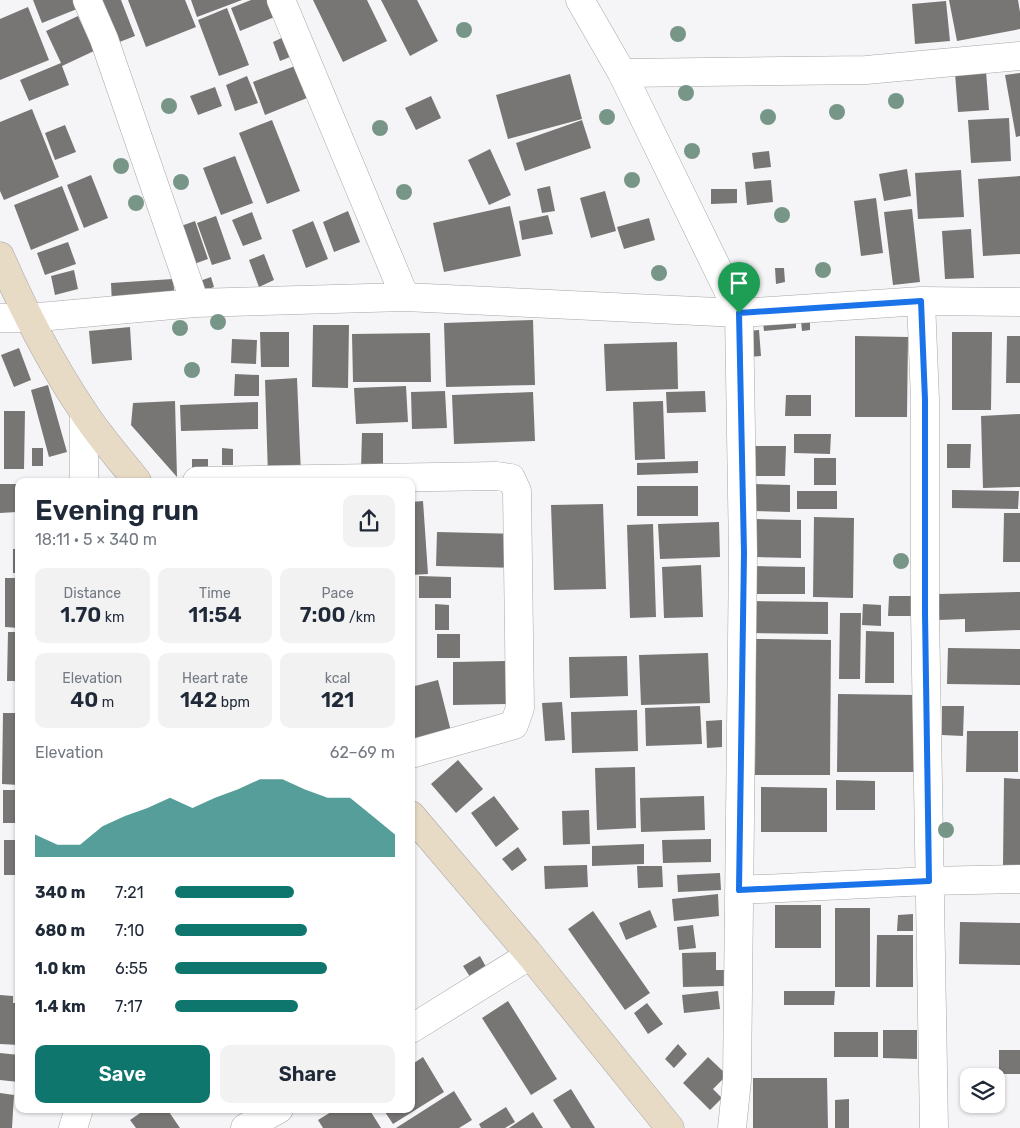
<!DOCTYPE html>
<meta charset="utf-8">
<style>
body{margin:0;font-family:Rubik,sans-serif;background:#f2f2f3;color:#1f2937;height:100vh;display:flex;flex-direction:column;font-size:19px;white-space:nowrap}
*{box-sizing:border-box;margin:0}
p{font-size:16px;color:#747a83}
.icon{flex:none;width:28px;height:28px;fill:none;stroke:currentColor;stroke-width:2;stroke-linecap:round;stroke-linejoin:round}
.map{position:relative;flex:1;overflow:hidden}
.details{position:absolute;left:15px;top:478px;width:400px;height:635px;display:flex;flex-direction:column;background:#fff;border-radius:10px;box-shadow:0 1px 4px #0004}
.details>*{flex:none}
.buttons{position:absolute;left:960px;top:1068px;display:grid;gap:10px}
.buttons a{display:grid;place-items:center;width:45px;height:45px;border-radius:10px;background:#fff;box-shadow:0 1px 4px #0004;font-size:25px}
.pin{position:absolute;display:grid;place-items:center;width:42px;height:42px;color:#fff;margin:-51px -21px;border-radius:50% 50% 50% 0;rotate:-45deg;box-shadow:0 0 5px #0007}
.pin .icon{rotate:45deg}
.round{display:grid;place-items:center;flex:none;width:52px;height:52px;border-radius:10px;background:#f2f2f3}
.summary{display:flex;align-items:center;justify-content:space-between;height:85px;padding:0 20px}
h1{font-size:28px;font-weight:600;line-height:38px}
.figures{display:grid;grid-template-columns:repeat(3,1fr);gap:8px;height:85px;padding:5px 20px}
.figures div{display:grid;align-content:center;border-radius:10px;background:#f2f2f3;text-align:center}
.figures b{font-size:21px;font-weight:600}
.figures small{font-size:14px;font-weight:400}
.figures p{font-size:14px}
.chart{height:140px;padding:10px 20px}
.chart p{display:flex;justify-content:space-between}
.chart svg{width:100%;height:90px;margin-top:5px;fill:#0f766e;opacity:.7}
.primary-button{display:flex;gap:10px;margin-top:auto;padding:10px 20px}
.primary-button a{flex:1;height:58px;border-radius:10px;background:#0f766e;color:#fff;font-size:20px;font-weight:600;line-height:58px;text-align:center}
.primary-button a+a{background:#f2f2f3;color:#1f2937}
ul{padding:0 20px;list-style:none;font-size:16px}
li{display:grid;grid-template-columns:80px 60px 1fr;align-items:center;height:38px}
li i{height:12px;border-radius:6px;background:#0f766e}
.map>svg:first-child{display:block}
.building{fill:#777674}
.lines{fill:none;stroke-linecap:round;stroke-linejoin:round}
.street-casing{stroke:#a6a6a8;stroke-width:29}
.secondary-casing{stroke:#a6a6a8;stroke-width:29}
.street{stroke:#fff;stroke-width:28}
.secondary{stroke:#e7dbc6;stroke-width:28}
.tree{fill:#789688}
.route-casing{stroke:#fff;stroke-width:10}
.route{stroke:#1a73e8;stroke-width:6}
</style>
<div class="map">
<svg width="1020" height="1128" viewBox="0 0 1020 1128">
<rect width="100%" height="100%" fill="#f5f5f7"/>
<path class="building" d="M33 0H74L77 9 42 23Z
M91 0H121L135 36 109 46Z
M128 0H185L196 27 146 47Z
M191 0H242L197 17Z
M251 0H276L282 14 240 31 231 8Z
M313 0H367L387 41 343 62Z
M381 0H417L438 41 410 56Z
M949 0H1018L1020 12V29L957 41Z
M946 1 950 41 915 44 912 4Z
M28 7 49 60 0 80V19Z
M227 8 249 65 219 76 198 20Z
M78 16 94 51 62 66 69 85 29 101 20 80 61 63 46 31Z
M288 35 295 55 280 61 273 42Z
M295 66 307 98 265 115 253 82Z
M986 71 989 110 958 112 955 73Z
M1020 73V136L1016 137 1005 75Z
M570 74 582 119 508 139 496 95Z
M247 76 258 103 235 111 226 85Z
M215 87 222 106 198 115 190 96Z
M431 96 441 118 416 130 405 108Z
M32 109 59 177 4 200 0 191V122Z
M1009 118 1011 161 971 163 968 120Z
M272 120 300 191 267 204 239 133Z
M582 120 591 148 525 171 516 143Z
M65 125 76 152 55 160 45 133Z
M490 149 511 195 489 205 468 160Z
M769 151 771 167 754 169 752 153Z
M235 156 253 203 221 215 203 168Z
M907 169 911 196 884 201 879 174Z
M961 170 964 217 918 219 915 173Z
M91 175 108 218 84 228 67 185Z
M1020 176V254L983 256 978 179Z
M771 180 773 202 747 205 745 182Z
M62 186 79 230 31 250 14 205Z
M550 186 555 211 542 213 537 189Z
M711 189H737V203L711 204Z
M605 191 616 231 591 238 580 198Z
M876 198 883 253 861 256 854 201Z
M510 206 521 256 444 272 433 223Z
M912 209 920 282 893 285 884 212Z
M348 211 360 242 334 252 323 222Z
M252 212 262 239 243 246 232 220Z
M548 215 553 234 522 240 519 221Z
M216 216 231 259 212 265 197 223Z
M649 218 655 240 624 249 617 227Z
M195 221 208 259 194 264 181 226Z
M313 221 328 259 306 268 292 230Z
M971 229 974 278 945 279 942 231Z
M68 242 76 264 45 275 37 253Z
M264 254 274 280 259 287 249 260Z
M775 268H784L785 282 776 284Z
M74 270 78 289 55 295 51 276Z
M211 277 214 287 200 292 197 282Z
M173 279 175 300 112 305 111 283Z
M796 319V328L764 331 763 322Z
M533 320 535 385 446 387 444 323Z
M810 320V330L802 331 801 321Z
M313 325H349L348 388 312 387Z
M130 327 132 360 92 364 89 331Z
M759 330 761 356 749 357 747 331Z
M260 332H289V367H261Z
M952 332H992L991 410H952Z
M430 333 431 382H353L352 334Z
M855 336 908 337 907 417H855Z
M1007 336H1020V383H1006Z
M232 339 257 340 256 364 231 363Z
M677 342 678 389 606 391 604 344Z
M19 348 31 380 14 387 1 355Z
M235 374 259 375V396H234Z
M297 378 301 475 268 476 265 380Z
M48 385 67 452 49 457 31 390Z
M406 386 408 422 356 424 354 388Z
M445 391 447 428 412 429 411 392Z
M705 391 706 412 667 413 666 392Z
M533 392 535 441 454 444 452 395Z
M786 395H811V416H785Z
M175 401 177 477 131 425 133 403Z
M663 401 665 459 635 460 633 402Z
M258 402V429L181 431 180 405Z
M4 411H25L24 469H4Z
M1020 414V487L983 488 981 416Z
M362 433H383V469H361Z
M794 434H831L830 454 794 453Z
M947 444H971L970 468H947Z
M745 446H786L785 476H744Z
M32 448H43V466H32Z
M222 448 233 449V465H222Z
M814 458H836V485H814Z
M192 459H208V472H192Z
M698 461V473L637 475V463Z
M0 484H17V512L0 513Z
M751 484 790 485V512L751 511Z
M637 486H698V516H637Z
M952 490 1019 491 1018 509 952 508Z
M797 491H837V509H797Z
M423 501 428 574 411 575V502Z
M603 504 606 589 554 590 551 505Z
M1004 513H1020V562H1003Z
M814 517 854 518 853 598 813 597Z
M756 519 801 520V558L756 557Z
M719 522 720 557 660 559 658 524Z
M653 524 656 617 630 618 627 525Z
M437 532 515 534V568L436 566Z
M13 549H19V573H13Z
M701 565 703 617 664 618 662 567Z
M753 566 805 567V594H753Z
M419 576 451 577V598H419Z
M5 578H19V628L5 627Z
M1020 592V630L965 632V619L939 620V594Z
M889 596H913V616H888Z
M752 601 828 602V634L752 633Z
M435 604 449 605V630H435Z
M863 604 881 605V626L862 625Z
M840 613H861L860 679H839Z
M866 631 894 632V683H865Z
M8 632H19V681H7Z
M437 634H460V658H437Z
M756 639 831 640 830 775H755Z
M948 648 1020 649V685L947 684Z
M708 653 710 703 641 705 639 655Z
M627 656 628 696 570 698 569 657Z
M506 661 507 704 453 705V662Z
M438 680 453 739 411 750V687Z
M838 694 916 695V772H837Z
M562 702 565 740 545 741 542 703Z
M700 706 702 744 646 746 645 708Z
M942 706H964L963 736 942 735Z
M637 710 638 751 572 753 571 712Z
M3 713H19V785L2 784Z
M722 720V747L707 748 706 721Z
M967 731H1018V772H966Z
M458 760 483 789 456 813 431 784Z
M635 767 636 828 597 830 595 768Z
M1004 778 1020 779V865H1003Z
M836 780 875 781V810H836Z
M761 787 827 788V832H761Z
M3 790H19V823H3Z
M494 796 519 829 496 847 471 813Z
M704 796 705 830 641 832 640 798Z
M589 810 590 844 563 845 562 811Z
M711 839V862L663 863 662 840Z
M4 840H19V875H4Z
M644 844V864L592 866V846Z
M518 847 527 860 512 871 502 859Z
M587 865 588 887 545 889 544 866Z
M637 866H662L663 887 638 888Z
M720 873 721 890 678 892 677 875Z
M718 894 719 916 674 921 672 899Z
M775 905H821V948H775Z
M835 908H870V987H835Z
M650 910 657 927 626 940 619 923Z
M593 911 650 993 625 1010 568 929Z
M913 914V931H897L898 915Z
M960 922 1020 923V965L959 964Z
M693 925 696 948 679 950 677 927Z
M877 935H913V987H876Z
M716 952V970H724L725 986 683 987 682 953Z
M480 956 491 976 476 986 463 966Z
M718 991 720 1009 684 1013 682 995Z
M784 991H835L834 1005H784Z
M0 995 13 996V1003H19V1045L0 1044Z
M508 1001 557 1079 531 1095 482 1018Z
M647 1003 663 1024 648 1034 634 1013Z
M883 1030H917V1059L883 1058Z
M834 1032H878V1057H834Z
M678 1044 687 1054 674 1068 665 1059Z
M999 1050H1020V1074H999Z
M0 1053 19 1055V1082L0 1080Z
M423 1057 444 1092 393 1124 383 1109H411V1065Z
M708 1057 727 1075 713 1089 722 1098 710 1110 683 1083Z
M753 1078H827L828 1128H753Z
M571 1089 595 1128H571L553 1100Z
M454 1091 472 1120 459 1128H396Z
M0 1093 14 1095 12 1128H0Z
M849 1099V1128H835V1100Z
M506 1107 515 1122 505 1128H481L479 1124Z
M146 1109H167L180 1128H136L130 1120Z
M336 1109H369L381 1128H323L318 1120Z
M533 1112 543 1128H509Z"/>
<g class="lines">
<g class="street-casing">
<path id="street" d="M87 0 104 39 195 303
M281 0 405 297
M580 0 622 73 739 313 743 553 737 1080 732 1128
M622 73 866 70 1020 56
M921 301 925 400V613L934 1128
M0 318H28L195 303 405 297 739 313 921 301 1020 302
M84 413V481
M197 481 496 476 511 478 517 491 520 708 514 725 411 754
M739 890 929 881 1020 879
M411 1029 530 955
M73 1128 79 1109
M245 1128 279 1109"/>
</g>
<g class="secondary-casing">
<path id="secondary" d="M0 256C24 311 50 362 83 411 99 436 119 458 137 481
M411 815 530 955 670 1128"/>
</g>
<use href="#street" class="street"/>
<use href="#secondary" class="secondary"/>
</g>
<g class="tree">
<circle cx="464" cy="30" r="8"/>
<circle cx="678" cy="34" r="8"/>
<circle cx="686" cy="93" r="8"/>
<circle cx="896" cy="101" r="8"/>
<circle cx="169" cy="106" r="8"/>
<circle cx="837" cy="112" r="8"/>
<circle cx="607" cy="117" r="8"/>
<circle cx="768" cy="117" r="8"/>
<circle cx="380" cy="128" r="8"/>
<circle cx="692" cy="151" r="8"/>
<circle cx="121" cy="166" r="8"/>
<circle cx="632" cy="180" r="8"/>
<circle cx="181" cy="182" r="8"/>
<circle cx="404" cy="192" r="8"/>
<circle cx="136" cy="203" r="8"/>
<circle cx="782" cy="215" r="8"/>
<circle cx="823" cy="270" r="8"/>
<circle cx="659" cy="273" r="8"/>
<circle cx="218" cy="322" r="8"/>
<circle cx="180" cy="328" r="8"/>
<circle cx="192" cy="370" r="8"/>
<circle cx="901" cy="561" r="8"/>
<circle cx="946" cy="830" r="8"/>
</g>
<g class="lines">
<g class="route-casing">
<path id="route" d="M921 301 925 400V613L929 881 739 890 744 553 739 313Z"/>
</g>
<use href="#route" class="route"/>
</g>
</svg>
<div class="buttons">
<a><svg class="icon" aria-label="layers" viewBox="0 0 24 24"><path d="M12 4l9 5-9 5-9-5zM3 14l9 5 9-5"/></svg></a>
</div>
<div class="pin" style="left:739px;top:313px;background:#1e9e55"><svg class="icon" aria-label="arrive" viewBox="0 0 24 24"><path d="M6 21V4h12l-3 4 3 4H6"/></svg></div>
<section class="details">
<div class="summary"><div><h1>Evening run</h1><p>18:11 · 5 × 340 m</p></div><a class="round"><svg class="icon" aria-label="share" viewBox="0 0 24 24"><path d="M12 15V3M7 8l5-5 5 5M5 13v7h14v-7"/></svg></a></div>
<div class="figures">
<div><p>Distance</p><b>1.70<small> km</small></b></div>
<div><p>Time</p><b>11:54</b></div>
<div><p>Pace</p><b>7:00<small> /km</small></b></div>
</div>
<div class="figures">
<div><p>Elevation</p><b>40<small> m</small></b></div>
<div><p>Heart rate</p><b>142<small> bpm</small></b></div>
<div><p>kcal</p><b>121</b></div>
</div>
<div class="chart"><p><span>Elevation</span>62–69 m</p>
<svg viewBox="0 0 160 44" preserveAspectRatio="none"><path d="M0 44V33L10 38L20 38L30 29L40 24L50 20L60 15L70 20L80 15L90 11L100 6L110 6L120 11L130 15L140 15L150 24L160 33V44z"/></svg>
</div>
<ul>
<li><b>340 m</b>7:21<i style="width:54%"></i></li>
<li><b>680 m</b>7:10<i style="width:60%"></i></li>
<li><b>1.0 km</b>6:55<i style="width:69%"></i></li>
<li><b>1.4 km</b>7:17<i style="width:56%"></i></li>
</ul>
<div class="primary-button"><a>Save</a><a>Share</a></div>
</section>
</div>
